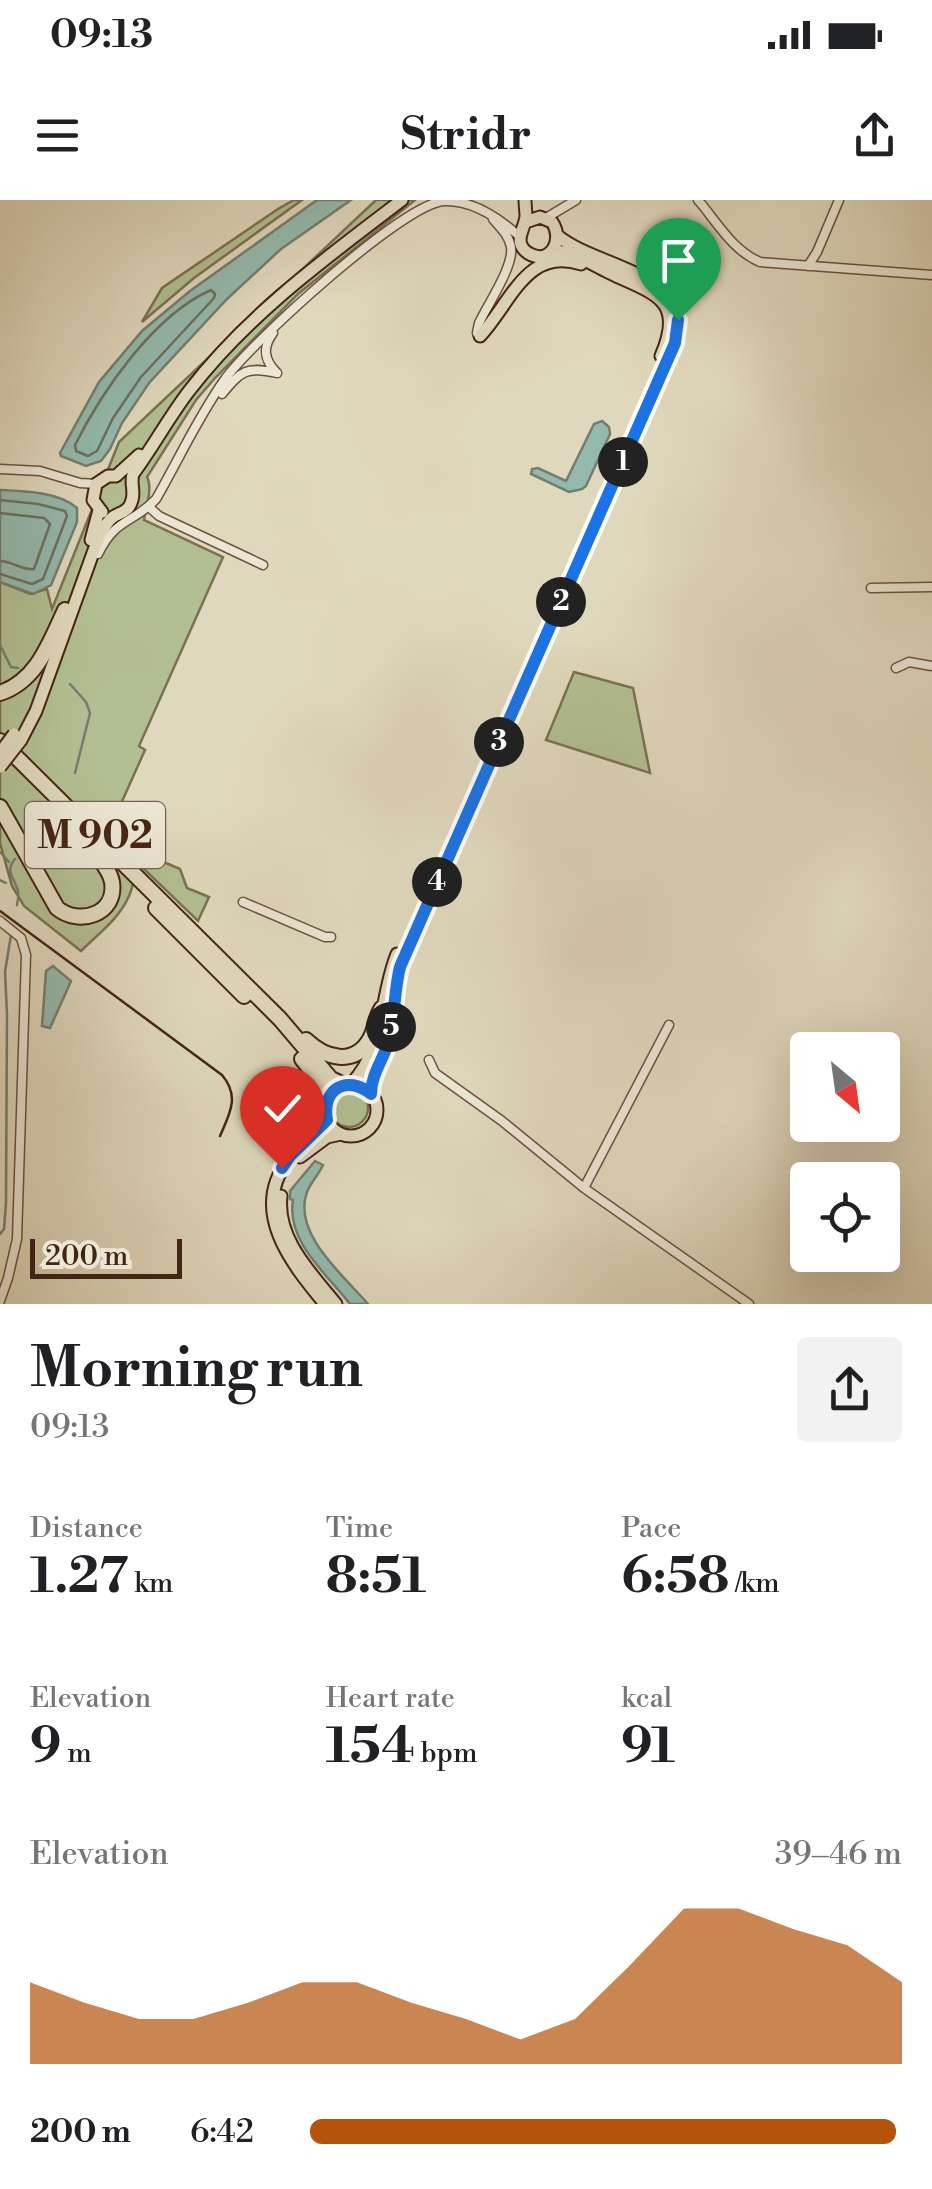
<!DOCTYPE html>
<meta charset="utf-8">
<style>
body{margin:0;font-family:"Libre Bodoni",serif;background:#f2f2f2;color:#202124;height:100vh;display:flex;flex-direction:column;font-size:38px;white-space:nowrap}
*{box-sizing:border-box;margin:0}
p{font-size:32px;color:#757577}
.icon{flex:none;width:55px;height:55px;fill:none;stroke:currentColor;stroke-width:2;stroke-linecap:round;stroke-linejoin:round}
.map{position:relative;height:1104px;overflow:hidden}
.drawer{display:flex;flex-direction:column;background:#fff;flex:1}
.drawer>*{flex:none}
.needle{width:65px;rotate:151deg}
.fabs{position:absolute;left:790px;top:832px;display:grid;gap:20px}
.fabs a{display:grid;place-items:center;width:110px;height:110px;border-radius:10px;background:#fff;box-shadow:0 10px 40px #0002;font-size:50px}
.scale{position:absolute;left:30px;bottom:25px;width:152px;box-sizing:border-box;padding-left:10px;border:5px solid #432513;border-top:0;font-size:28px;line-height:35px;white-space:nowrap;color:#432513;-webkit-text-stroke:8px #ebe6d4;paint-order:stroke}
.pin{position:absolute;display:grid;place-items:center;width:85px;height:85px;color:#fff;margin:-102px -42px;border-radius:50% 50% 50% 0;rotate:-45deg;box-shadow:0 0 10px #0007}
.pin .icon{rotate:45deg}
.km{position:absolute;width:50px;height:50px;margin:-25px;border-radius:50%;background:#222;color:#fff;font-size:28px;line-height:50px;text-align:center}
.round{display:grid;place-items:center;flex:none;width:105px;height:105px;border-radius:10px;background:#f2f2f2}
.summary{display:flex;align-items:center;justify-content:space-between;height:170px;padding:0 30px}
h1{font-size:55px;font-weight:800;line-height:75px}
.metrics{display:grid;grid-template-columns:repeat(3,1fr);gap:15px;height:170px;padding:10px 30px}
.metrics div{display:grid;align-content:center}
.metrics b{font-size:50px;font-weight:800}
.metrics small{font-size:28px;font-weight:400}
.metrics p{font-size:28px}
.chart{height:280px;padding:20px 30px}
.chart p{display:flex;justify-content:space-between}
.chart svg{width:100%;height:180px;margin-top:10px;fill:#b45309;opacity:.7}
ul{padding:0 30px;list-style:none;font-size:32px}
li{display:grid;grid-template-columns:160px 120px 1fr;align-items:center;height:75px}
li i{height:25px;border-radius:12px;background:#b45309}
.status{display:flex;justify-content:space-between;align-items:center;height:70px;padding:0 50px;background:#fff;direction:ltr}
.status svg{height:28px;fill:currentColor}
header{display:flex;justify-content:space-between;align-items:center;height:130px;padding:0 30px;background:#fff;font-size:45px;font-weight:800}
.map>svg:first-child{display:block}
.green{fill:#b2bf92;stroke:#7a7252;stroke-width:2.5}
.water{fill:#94baae;stroke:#747e70;stroke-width:2.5}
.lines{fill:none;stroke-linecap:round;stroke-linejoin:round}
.shore{stroke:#6c7060;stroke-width:2.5}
.stream{stroke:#747e70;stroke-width:2.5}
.minor-casing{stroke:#6a523e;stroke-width:11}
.major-casing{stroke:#432513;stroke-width:15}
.highway-casing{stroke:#432513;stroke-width:18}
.minor{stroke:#ebe6d4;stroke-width:8}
.major{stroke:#e0d8bd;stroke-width:11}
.highway{stroke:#e0d8bd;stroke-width:14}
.tram{stroke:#432513;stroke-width:2.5}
.major-bridge-casing{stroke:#432513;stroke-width:15;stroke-linecap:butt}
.major-bridge{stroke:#e0d8bd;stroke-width:11}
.route-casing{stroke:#fff;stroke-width:20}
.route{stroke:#1a73e8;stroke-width:12}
.labels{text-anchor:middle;stroke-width:8;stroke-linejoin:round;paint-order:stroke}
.shield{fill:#ebe6d4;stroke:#755f4d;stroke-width:2.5}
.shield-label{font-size:38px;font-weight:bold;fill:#432513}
</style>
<div class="status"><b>09:13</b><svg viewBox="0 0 49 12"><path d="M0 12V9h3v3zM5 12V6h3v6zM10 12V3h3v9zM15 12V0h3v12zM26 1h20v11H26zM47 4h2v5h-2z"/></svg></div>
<header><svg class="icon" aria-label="menu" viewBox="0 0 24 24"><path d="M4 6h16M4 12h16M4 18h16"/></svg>Stridr<svg class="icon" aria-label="share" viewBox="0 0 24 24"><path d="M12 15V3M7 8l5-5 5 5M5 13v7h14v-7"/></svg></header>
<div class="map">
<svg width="932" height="1104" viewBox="0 0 932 1104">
<rect width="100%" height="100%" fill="#e0d8bd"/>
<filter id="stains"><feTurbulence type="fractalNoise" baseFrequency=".002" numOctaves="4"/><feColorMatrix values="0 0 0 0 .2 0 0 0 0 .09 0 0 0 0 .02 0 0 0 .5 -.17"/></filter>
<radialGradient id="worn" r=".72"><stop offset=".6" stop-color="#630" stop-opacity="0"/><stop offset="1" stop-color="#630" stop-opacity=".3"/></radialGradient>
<path class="green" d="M294 0H302L194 78 142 122 162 88 278 9Z
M376 0H415L298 94 215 178 196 200 147 277C153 288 146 307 144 320L223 357 139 546 145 550 111 626 138 651 180 669 187 688 209 697 198 721 141 666C133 675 134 685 129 696 119 719 98 734 81 751L24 706 12 686 0 643V382L30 394 47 389 52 409 119 242Z
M574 472 633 488 650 573 546 540Z
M330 908a19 19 0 1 1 38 0a19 19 0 1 1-38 0Z"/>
<path class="water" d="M317 0H351L281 49 227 99 149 183 122 223 110 249 101 261 86 266 61 256 60 253 99 182 142 131 190 91Z
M602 221 609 227 610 234 586 286 582 289 569 292 531 274 532 269 538 268 566 281 594 224Z
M0 290C24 291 59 292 77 308V322L51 385 33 394 0 382Z
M53 766 71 781 50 828 42 826 46 771Z
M315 961 323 965C319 974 311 982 307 992 292 1033 343 1075 368 1104H350C327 1074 286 1042 293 1000L290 999V991Z"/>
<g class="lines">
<path class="shore" d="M211 90 215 94 214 98 141 177 113 218 97 251 88 256 76 251 75 245C102 191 154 115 211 90Z
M0 300 38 304 65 311 67 316 43 379 32 384 0 374
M0 313 44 318 50 324 34 369C23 371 12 361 0 361"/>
<path class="stream" d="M0 445 11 467 18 468
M70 484 86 502 90 513 75 573
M32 648 36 645 46 623
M0 652 9 662
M15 659C4 672 15 678 18 691 19 695 18 700 17 705
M0 680 6 683
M0 1034 4 1029 6 1003 7 814 5 772 11 735"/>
<g class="minor-casing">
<path id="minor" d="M698 0C717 22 732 50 760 62L932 75
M546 18 576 0
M808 66 817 52 839 0
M273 133C262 148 264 160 277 173
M477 133 479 123C488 104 514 66 511 47 509 36 501 28 493 19
M222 194C241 171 246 166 277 173
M0 269 40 271 80 283 96 284
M149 307 159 316 263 365
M98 354C116 317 133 324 156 299 179 259 198 217 225 179 252 142 404 3 444 1 472 0 499 18 519 36
M871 388 932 387
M896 468 909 462 932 466
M243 702 325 737H331
M0 721 21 738 26 755 17 1039 8 1078 0 1101
M429 860 435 873 502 921 584 988 749 1104
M584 988 669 825"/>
</g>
<g class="major-casing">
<path id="major" d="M525 0C525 3 526 14 526 16 525 29 512 42 528 53 549 66 565 41 552 22L540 17 526 22
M552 51C573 51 591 64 610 73 653 94 686 98 661 156
M480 136C511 103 527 46 581 64
M102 312 93 300 96 284 108 276H116L139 255
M91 340 99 310
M21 540 36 511 98 339C102 332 106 322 113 317 121 312 129 312 132 300 135 291 130 284 133 274 153 247 169 217 189 191 247 115 326 58 402 0
M351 884C386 848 379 798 397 754
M325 910a26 26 0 1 1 52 0a26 26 0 1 1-52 0Z
M371 894C371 874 384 859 389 840 395 816 394 791 400 767L678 135C687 72 596 67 558 36
M300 957 327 937 341 934
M281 996C276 1039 311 1073 336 1104
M325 1104C292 1064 248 1011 289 959 299 945 315 934 327 920"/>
</g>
<g class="highway-casing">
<path id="highway" d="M0 493C37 481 50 442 65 410
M0 541 280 819 331 879 344 885
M0 607 57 708C78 726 117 715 112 682 109 667 95 655 86 643V638
M156 708 244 796
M306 840C325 858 354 867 370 839 376 828 375 818 382 808
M302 859 321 883 328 898"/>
</g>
<use href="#minor" class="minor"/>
<use href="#major" class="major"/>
<use href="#highway" class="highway"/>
<path class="tram" d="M0 711 222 875C240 896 230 913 220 936"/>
<g class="major-bridge-casing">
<path id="major-bridge" d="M0 553 14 534
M0 567 21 540"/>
</g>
<use href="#major-bridge" class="major-bridge"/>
</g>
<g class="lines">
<g class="route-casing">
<path id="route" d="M282 968 290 956 327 920C321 889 347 874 371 894 371 874 384 859 389 840 395 817 394 791 400 767L675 143 678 120"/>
</g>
<use href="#route" class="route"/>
</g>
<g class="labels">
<rect class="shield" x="25" y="602" width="140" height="66" rx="8"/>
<g class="shield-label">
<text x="95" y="648">M 902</text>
</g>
</g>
<rect width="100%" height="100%" filter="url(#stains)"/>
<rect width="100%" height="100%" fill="url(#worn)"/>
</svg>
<div class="fabs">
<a><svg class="needle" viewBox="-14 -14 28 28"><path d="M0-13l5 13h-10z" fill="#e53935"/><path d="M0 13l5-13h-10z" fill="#757577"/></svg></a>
<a><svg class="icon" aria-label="locate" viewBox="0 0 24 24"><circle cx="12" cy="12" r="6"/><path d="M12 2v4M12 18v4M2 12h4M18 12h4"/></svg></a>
</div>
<div class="scale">200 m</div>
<div class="pin" style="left:678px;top:120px;background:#1e9e55"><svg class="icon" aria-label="arrive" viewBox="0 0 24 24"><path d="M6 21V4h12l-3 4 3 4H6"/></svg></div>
<div class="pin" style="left:282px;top:968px;background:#d93025"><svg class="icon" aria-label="check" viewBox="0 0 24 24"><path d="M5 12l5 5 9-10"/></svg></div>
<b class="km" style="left:623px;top:262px">1</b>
<b class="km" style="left:561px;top:402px">2</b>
<b class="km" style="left:499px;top:542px">3</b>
<b class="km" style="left:437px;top:682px">4</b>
<b class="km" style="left:391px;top:827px">5</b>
</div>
<section class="drawer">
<div class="summary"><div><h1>Morning run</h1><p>09:13</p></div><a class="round"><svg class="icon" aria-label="share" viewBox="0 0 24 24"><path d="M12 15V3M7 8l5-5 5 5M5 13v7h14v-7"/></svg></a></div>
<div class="metrics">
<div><p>Distance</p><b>1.27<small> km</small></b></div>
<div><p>Time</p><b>8:51</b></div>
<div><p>Pace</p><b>6:58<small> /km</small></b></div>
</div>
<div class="metrics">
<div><p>Elevation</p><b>9<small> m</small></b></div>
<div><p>Heart rate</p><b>154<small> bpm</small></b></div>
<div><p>kcal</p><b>91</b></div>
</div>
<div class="chart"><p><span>Elevation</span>39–46 m</p>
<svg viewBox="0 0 160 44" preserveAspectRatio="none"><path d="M0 44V24L10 29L20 33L30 33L40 29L50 24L60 24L70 29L80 33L90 38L100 33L110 20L120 6L130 6L140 11L150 15L160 24V44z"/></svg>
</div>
<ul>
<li><b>200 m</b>6:42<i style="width:99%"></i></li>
</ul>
</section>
